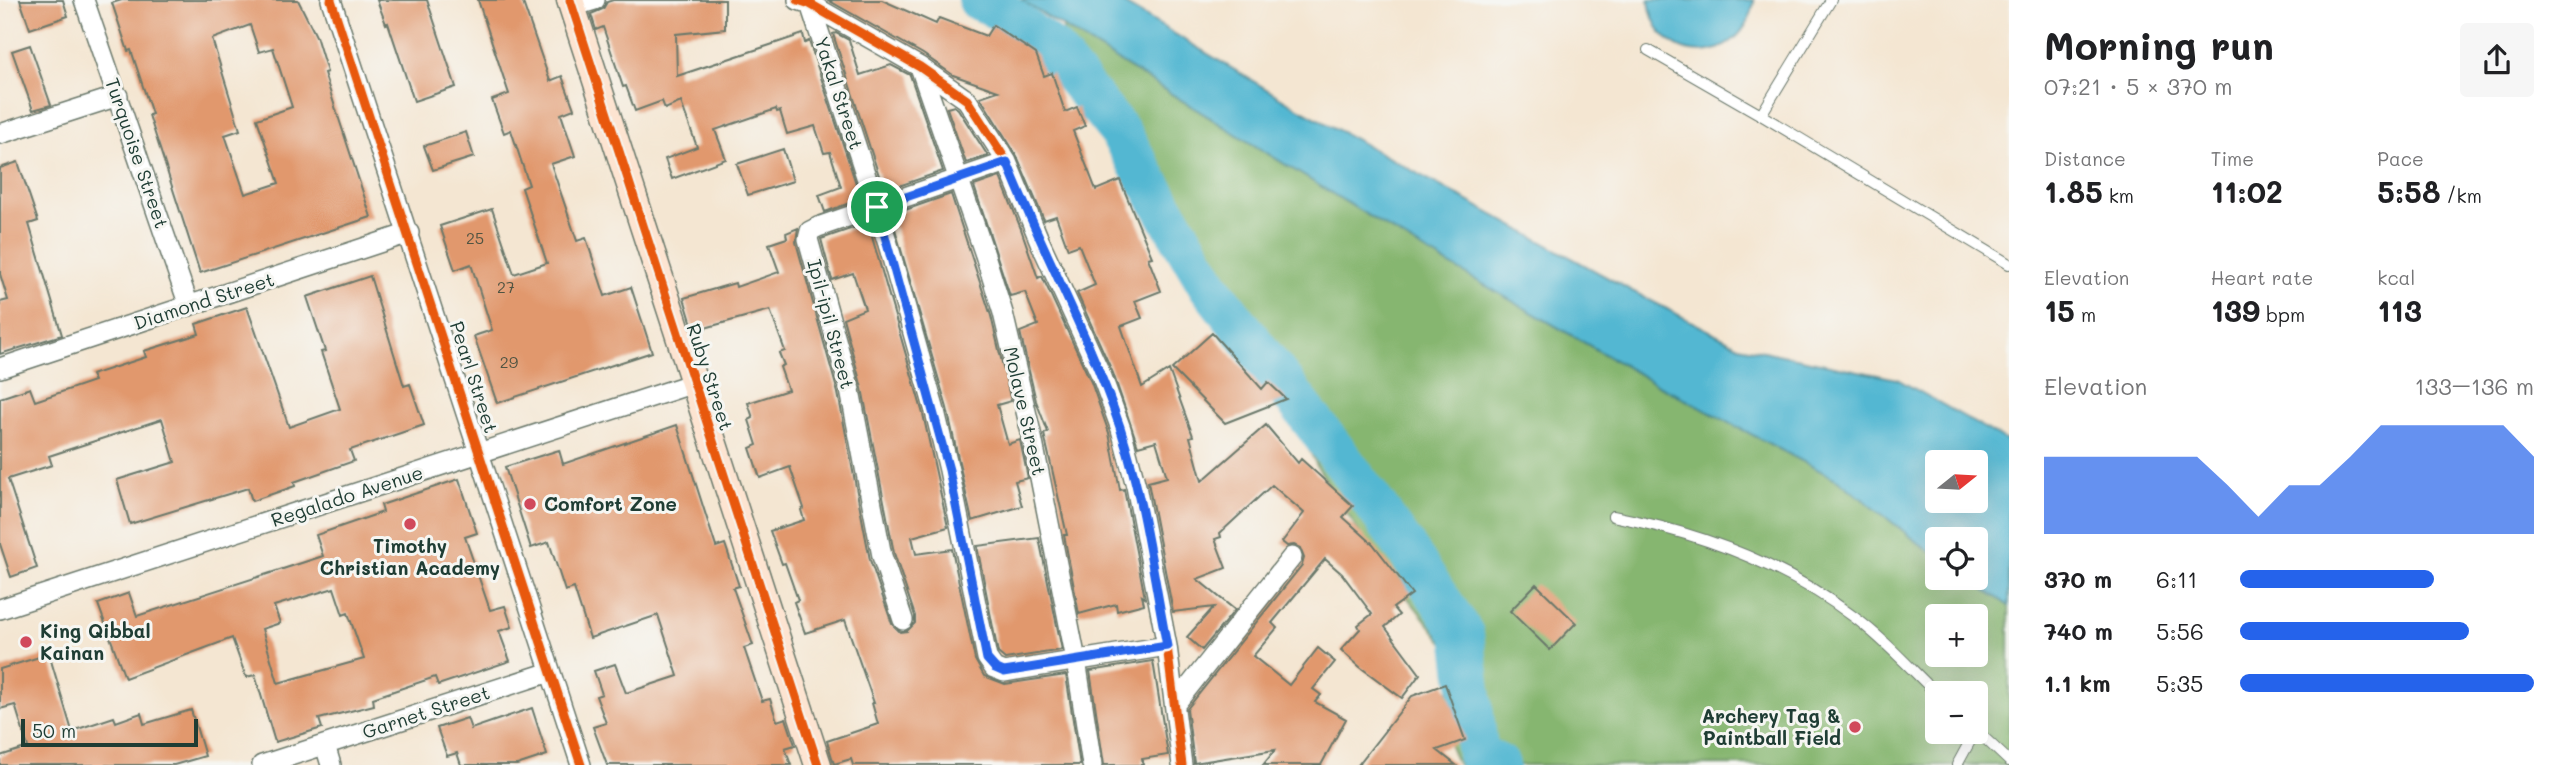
<!DOCTYPE html>
<meta charset="utf-8">
<style>
body{margin:0;font-family:Mali,sans-serif;background:#f6f6f6;color:#202124;height:100vh;display:flex;flex-direction:column;font-size:26px;white-space:nowrap}
*{box-sizing:border-box;margin:0}
p{font-size:23px;color:#757577}
.icon{flex:none;width:38px;height:38px;fill:none;stroke:currentColor;stroke-width:2;stroke-linecap:round;stroke-linejoin:round}
.map{position:relative;flex:1;overflow:hidden}
.drawer{display:flex;flex-direction:column;background:#fff;width:560px}
.drawer>*{flex:none}
.needle{width:46px;rotate:72deg}
.buttons{position:absolute;left:1925px;top:450px;display:grid;gap:14px}
.buttons a{display:grid;place-items:center;width:63px;height:63px;border-radius:7px;background:#fff;box-shadow:0 7px 28px #0002;font-size:35px}
.scale{position:absolute;left:21px;bottom:18px;width:177px;box-sizing:border-box;padding-left:7px;border:4px solid #1f3d34;border-top:0;font-size:19px;line-height:24px;white-space:nowrap;color:#1f3d34;-webkit-text-stroke:5px #f6f6f2;paint-order:stroke}
.pin{position:absolute;display:grid;place-items:center;width:60px;height:60px;color:#fff;margin:-30px;border:4px solid #fff;border-radius:50%;box-shadow:0 2px 7px #0007}
.round{display:grid;place-items:center;flex:none;width:74px;height:74px;border-radius:7px;background:#f6f6f6}
.head{display:flex;align-items:center;justify-content:space-between;height:119px;padding:0 35px}
h1{font-size:38px;font-weight:700;line-height:52px}
.stats{display:grid;grid-template-columns:repeat(3,1fr);gap:10px;height:119px;padding:7px 35px}
.stats div{display:grid;align-content:center}
.stats b{font-size:30px;font-weight:700}
.stats small{font-size:19px;font-weight:400}
.stats p{font-size:19px}
.chart{height:196px;padding:14px 35px}
.chart p{display:flex;justify-content:space-between}
.chart svg{width:100%;height:126px;margin-top:7px;fill:#2563eb;opacity:.7}
ul{padding:0 35px;list-style:none;font-size:23px}
li{display:grid;grid-template-columns:112px 84px 1fr;align-items:center;height:52px}
li i{height:18px;border-radius:9px;background:#2563eb}
main{display:flex;flex:1;min-height:0}
.map>svg:first-child{display:block}
.forest{fill:#86b66f;stroke:#527a52;stroke-width:2;fill-rule:evenodd}
.water{fill:#53b7d2;stroke:#397a83;stroke-width:2;fill-rule:evenodd}
.lines{fill:none;stroke-linecap:round;stroke-linejoin:round}
.river{stroke:#53b7d2;stroke-width:42}
.building{fill:#e1986d;fill-rule:evenodd}
.lane-casing{stroke:#6a786b;stroke-width:12}
.street-casing{stroke:#6a786b;stroke-width:22}
.secondary-casing{stroke:#6a786b;stroke-width:29}
.lane{stroke:#fff;stroke-width:10}
.street{stroke:#fff;stroke-width:19}
.secondary{stroke:#fde4d1;stroke-width:26}
.cycleway-casing{stroke:#f6f6f2;stroke-width:13}
.cycleway{stroke:#e8590c;stroke-width:9}
.route-casing{stroke:#fff;stroke-width:14}
.route{stroke:#2563eb;stroke-width:9}
.poi-dot{fill:#d1495b;stroke:#f6f6f2;stroke-width:2.5}
.labels{text-anchor:middle;stroke-width:6;stroke-linejoin:round;paint-order:stroke}
.number-label{font-size:16px;fill:#505442}
.street-label{font-size:19px;fill:#1f3d34;stroke:#f6f6f2}
.poi-label{font-size:19px;font-weight:bold;fill:#1f3d34;stroke:#f6f6f2;text-anchor:start}
</style>
<main>
<div class="map">
<svg width="2009" height="765" viewBox="0 0 2009 765">
<rect width="100%" height="100%" fill="#f6f6f2"/>
<filter id="ink" filterUnits="userSpaceOnUse"><feTurbulence type="fractalNoise" baseFrequency=".0143" numOctaves="2"/><feDisplacementMap in="SourceGraphic" scale="14" xChannelSelector="R" yChannelSelector="G"/><feConvolveMatrix kernelMatrix="1 2 1 2 8 2 1 2 1" color-interpolation-filters="sRGB"/></filter>
<filter id="wash" filterUnits="userSpaceOnUse"><feTurbulence type="fractalNoise" baseFrequency=".00686" numOctaves="4" result="noise"/><feDisplacementMap in="SourceGraphic" scale="28" xChannelSelector="R" yChannelSelector="G"/><feGaussianBlur stdDeviation="1.57" result="paint"/><feColorMatrix in="noise" values="0 0 0 0 0 0 0 0 0 0 0 0 0 0 0 0 0 1.4 0 .05"/><feComposite in="paint" operator="in"/></filter>
<g filter="url(#wash)">
<rect width="100%" height="100%" fill="#f4e6d2"/>
<path class="forest" d="M1063 27 1417 246 1658 385 1838 480 1937 557V578H1968L2009 606V765H1458L1434 710 1465 669 1375 557 1317 466 1289 408 1067 91ZM1937 616H1976V654H1937ZM1937 693H1976V732H1937Z"/>
<path class="water" d="M1020 0H1118L1298 108 1632 291 1739 346 1897 379 2009 442V606L1968 578H1976V539H1937V557L1838 480 1658 385 1417 246ZM1976 462V500H1937V462Z
M1649 0H1754V1C1743 69 1656 69 1649 0Z"/>
<g class="lines">
<path class="river" d="M979 0 992 5 1053 50 1119 131 1209 286 1345 464 1401 541 1463 634 1478 755 1499 765"/>
</g>
<g id="blocks">
<path class="building" d="M20 0H63L68 16 30 29Z
M122 0H298L316 36 327 72 324 73 371 217 200 273 149 115 152 114 131 50 128 51 112 3ZM250 25 259 52 273 48 292 107 257 119 279 183 245 194 225 135 240 130 212 39Z
M377 0H427L456 87 414 101 388 23 386 24Z
M478 0H522L550 81 562 76 574 109 561 114 575 156 551 164 577 241 586 238 605 296 631 287 652 352 497 403 474 336 492 330 471 264 455 270 440 226 492 209 514 274 547 263 522 188 529 185 511 130 504 133 492 100 509 94Z
M613 0H725V29L676 34 677 76 803 34 805 43 809 41 861 199 825 212 819 195 841 187 830 152 824 153 815 126 787 134 780 111 777 112 776 109 715 130 726 159 672 179 665 159 697 147 681 102 665 109 662 101 635 111 626 86 623 87 603 27 596 30 591 14 603 9 607 2Z
M828 0H882L936 24 939 18 986 36 993 25 1036 54 1044 76 1052 73 1065 112 1077 107 1085 126 1073 131 1096 190 1120 180 1152 257 1148 258 1161 291 1135 301 1142 318 1121 326 1142 387 1169 370 1193 436 1190 437 1202 481 1266 425 1298 463 1301 459 1353 506 1343 517 1373 544 1412 594 1393 608 1399 615 1385 627 1420 674 1402 698 1360 667 1341 650 1360 629 1358 625 1372 614 1342 574 1325 559 1272 623 1277 628 1253 656 1289 685 1318 648 1335 662 1313 689 1321 695 1315 702 1346 719 1321 765H1263L1275 750 1194 763 1187 709 1302 565 1304 558 1300 548 1294 545 1287 546 1282 542 1304 513 1272 485 1220 533 1221 537 1215 539 1226 568 1197 579 1235 610 1202 650 1187 637 1214 607 1173 612 1148 482 1167 477 1156 441 1138 446 1113 373 1077 293 1095 285 1079 245 1068 249 1056 216 1044 220 1017 156 980 97 998 91 953 75 923 54Z
M836 33 849 40 860 75 891 65 910 75 943 171 884 191 833 34Z
M30 45 51 105 33 110 12 51Z
M954 106 958 109 988 156 966 163 947 108Z
M466 132 474 157 433 170 424 146Z
M783 149 793 181 748 195 737 164Z
M18 162 38 221 29 224 62 335 0 354V302L8 300 0 274V168Z
M1000 177 1021 229 1038 278 1042 276 1091 382 1109 433 1120 490 1124 489 1145 598 1142 596 1144 604 1117 611 1116 604 1079 614 1064 535H1067L1044 434 1048 432 1036 401 1020 332 1038 325 1025 292 1010 296 974 186Z
M951 194 991 316 1011 401 997 405 1008 444 1020 440 1028 478 1015 481 1022 506 972 521 947 408 891 215Z
M868 223 923 414 948 527 912 537 916 554 952 549 975 660 984 676 1005 684 1066 675 1080 765H853L851 759 834 764 827 741 878 724 872 703H874L845 620 805 633 794 602 798 600 785 563 782 564 770 531 804 520 801 510 804 508 790 467 760 478 750 448 757 445 749 420 753 418 748 403 788 390 780 367 784 365 779 353 785 351 770 310 694 331 684 298 735 283 736 287 779 272 769 244 787 238 786 233 798 228 796 242 838 393 870 560 892 624 900 632 907 631 915 623V616L894 553 862 388 843 318 865 309 853 273 832 280 821 239Z
M370 276 404 386 410 384 424 425 350 450 354 461 294 482 295 486 252 501 248 488 130 524 117 480 175 462 162 419 49 456 52 465 8 479 37 568 11 577 0 544V398L30 388 35 401 94 381 91 375 146 357 144 351 199 334 196 324 247 307 289 427 340 409 321 352 325 351 307 297Z
M1212 333 1262 389 1268 382 1286 399 1225 423 1172 369Z
M677 425 716 547 725 544 739 586 733 588 753 645 744 648 762 701 770 699 777 721 786 718 795 745 785 748 791 765H607L593 727 606 723 596 696 602 694 594 671 615 664 626 693 678 676 658 615 590 638 574 588 565 591 549 542 531 548 505 467 559 450 563 464Z
M459 479 477 533 465 537 490 610 505 606 512 627 499 631 510 661 438 685 435 677 373 698 374 705 319 719 322 728 275 742 255 675 246 677 232 638 125 678 98 604 129 593 137 616 323 556 316 535 383 512 381 505ZM334 588 343 615 348 613 364 659 278 683 262 629 280 623 274 606Z
M1039 538 1062 650 1005 659 998 653 977 546Z
M1536 584 1576 623 1550 650 1510 611Z
M49 654 72 731 114 717 116 722 141 713 144 724 191 710 205 756 174 765H0V756L28 747 15 705 0 709V669Z
M1153 661 1168 755 1142 759 1143 765H1104L1090 671Z
M1445 684 1465 740 1437 750 1456 765H1358L1412 696Z
M532 708 547 755 517 765H461L457 753 447 756 437 728 467 718 471 729Z"/>
</g>
</g>
<g filter="url(#ink)">
<use href="#blocks" fill-opacity="0" stroke="#6a786b" stroke-width="2"/>
<g class="lines">
<g class="lane-casing">
<path id="lane" d="M1831 0 1761 115 2009 264
M1648 50 1761 115
M1613 516C1700 533 1783 563 1854 617 1884 639 1910 668 1937 694
M1976 730 2009 761
M1957 765 1975 732"/>
</g>
<g class="street-casing">
<path id="street" d="M84 0 189 306
M331 0 581 765
M798 0 810 4 920 67 967 100 1007 162 1040 242 1102 377 1121 429 1136 486 1167 646 1182 765
M810 4 888 244 935 411 949 470 987 658 994 668 1004 672 1167 646
M572 7 595 0
M920 67 985 255 1003 313 1032 437 1076 660 1092 765
M0 134 118 96
M0 368 409 233
M0 609 694 383
M903 620 882 556 850 390 808 239 810 231 818 227 1007 162
M1176 703 1292 557
M325 745 331 765
M262 765 550 672"/>
</g>
<g class="secondary-casing">
<path id="secondary" d="M570 0 818 765"/>
</g>
<use href="#lane" class="lane"/>
<use href="#street" class="street"/>
<use href="#secondary" class="secondary"/>
<g class="cycleway-casing">
<path id="cycleway" d="M331 0 581 765
M570 0 818 765
M798 0 810 4 920 67 967 100 1007 162 1040 242 1102 377 1121 429 1136 486 1167 646 1182 765"/>
</g>
<use href="#cycleway" class="cycleway"/>
</g>
</g>
<g class="lines" filter="url(#ink)">
<g class="route-casing">
<path id="route" d="M1007 162C1042 251 1089 335 1120 427 1143 497 1153 573 1167 646L1004 672 995 668 987 659 949 470 877 207Z"/>
</g>
<use href="#route" class="route"/>
</g>
<g class="poi-dot">
<circle cx="530" cy="504" r="7"/>
<circle cx="410" cy="524" r="7"/>
<circle cx="26" cy="642" r="7"/>
<circle cx="1855" cy="727" r="7"/>
</g>
<g class="labels">
<g class="number-label">
<text x="475" y="244">25</text>
<text x="506" y="293">27</text>
<text x="509" y="368">29</text>
</g>
<g class="street-label">
<text transform="translate(839 93) rotate(72)" y="7">Yakal Street</text>
<text transform="translate(137 153) rotate(71)" y="7">Turquoise Street</text>
<text transform="translate(204 301) rotate(-18)" y="7">Diamond Street</text>
<text transform="translate(831 324) rotate(75)" y="7">Ipil-ipil Street</text>
<text transform="translate(474 377) rotate(72)" y="7">Pearl Street</text>
<text transform="translate(710 377) rotate(72)" y="7">Ruby Street</text>
<text transform="translate(1025 411) rotate(77)" y="7">Molave Street</text>
<text transform="translate(347 496) rotate(-18)" y="7">Regalado Avenue</text>
<text transform="translate(426 712) rotate(-18)" y="7">Garnet Street</text>
</g>
<g class="poi-label">
<text x="544" y="511">Comfort Zone</text>
<text x="410" y="553" text-anchor="middle">Timothy<tspan x="410" dy="22">Christian Academy</tspan></text>
<text x="40" y="638">King Qibbal<tspan x="40" dy="22">Kainan</tspan></text>
<text x="1841" y="723" text-anchor="end">Archery Tag &amp;<tspan x="1841" dy="22">Paintball Field</tspan></text>
</g>
</g>
</svg>
<div class="buttons">
<a><svg class="needle" viewBox="-14 -14 28 28"><path d="M0-13l5 13h-10z" fill="#e53935"/><path d="M0 13l5-13h-10z" fill="#757577"/></svg></a>
<a><svg class="icon" aria-label="locate" viewBox="0 0 24 24"><circle cx="12" cy="12" r="6"/><path d="M12 2v4M12 18v4M2 12h4M18 12h4"/></svg></a>
<a>+</a>
<a>−</a>
</div>
<div class="scale">50 m</div>
<div class="pin" style="left:877px;top:207px;background:#1e9e55"><svg class="icon" aria-label="arrive" viewBox="0 0 24 24"><path d="M6 21V4h12l-3 4 3 4H6"/></svg></div>
</div>
<section class="drawer">
<div class="head"><div><h1>Morning run</h1><p>07:21 · 5 × 370 m</p></div><a class="round"><svg class="icon" aria-label="share" viewBox="0 0 24 24"><path d="M12 15V3M7 8l5-5 5 5M5 13v7h14v-7"/></svg></a></div>
<div class="stats">
<div><p>Distance</p><b>1.85<small> km</small></b></div>
<div><p>Time</p><b>11:02</b></div>
<div><p>Pace</p><b>5:58<small> /km</small></b></div>
</div>
<div class="stats">
<div><p>Elevation</p><b>15<small> m</small></b></div>
<div><p>Heart rate</p><b>139<small> bpm</small></b></div>
<div><p>kcal</p><b>113</b></div>
</div>
<div class="chart"><p><span>Elevation</span>133–136 m</p>
<svg viewBox="0 0 160 44" preserveAspectRatio="none"><path d="M0 44V17L10 17L20 17L30 17L40 17L50 17L60 27L70 38L80 27L90 27L100 17L110 6L120 6L130 6L140 6L150 6L160 17V44z"/></svg>
</div>
<ul>
<li><b>370 m</b>6:11<i style="width:66%"></i></li>
<li><b>740 m</b>5:56<i style="width:78%"></i></li>
<li><b>1.1 km</b>5:35<i style="width:100%"></i></li>
</ul>
</section>
</main>
